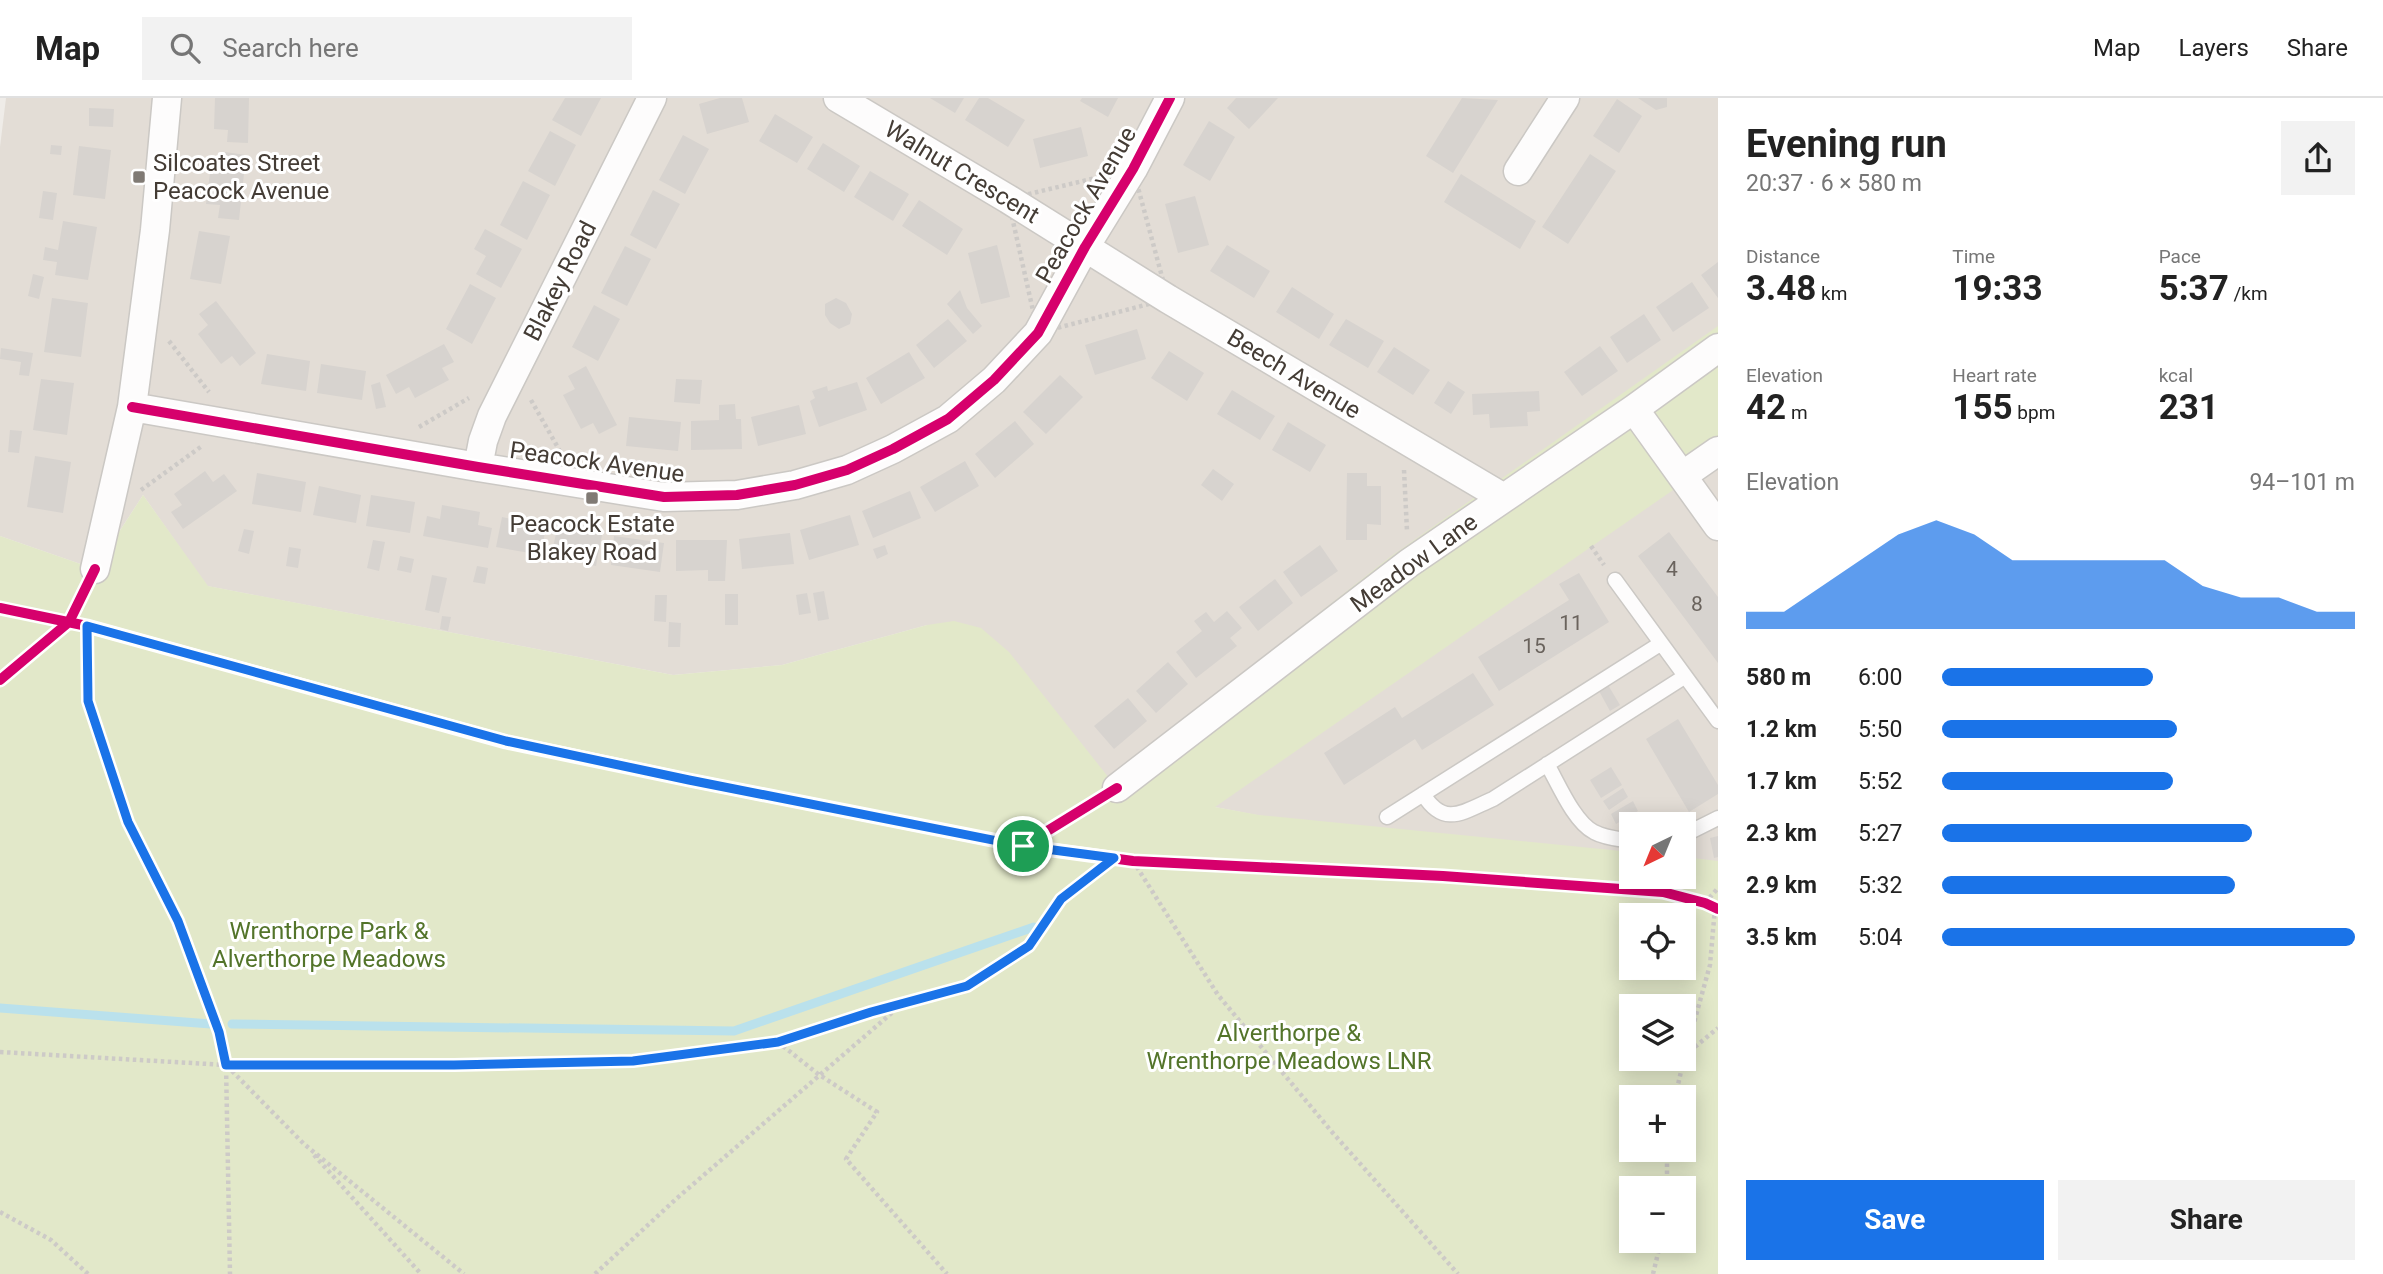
<!DOCTYPE html>
<meta charset="utf-8">
<style>
body{margin:0;font-family:Roboto,sans-serif;background:#f2f2f2;color:#222;height:100vh;display:flex;flex-direction:column;font-size:26px;white-space:nowrap}
*{box-sizing:border-box;margin:0}
p{font-size:23px;color:#767676}
.icon{flex:none;width:38px;height:38px;fill:none;stroke:currentColor;stroke-width:2;stroke-linecap:round;stroke-linejoin:round}
.map{position:relative;flex:1;overflow:hidden}
.drawer{display:flex;flex-direction:column;background:#fff;width:665px}
.drawer>*{flex:none}
.needle{width:46px;rotate:223deg}
.buttons{position:absolute;left:1619px;top:714px;display:grid;gap:14px}
.buttons a{display:grid;place-items:center;width:77px;height:77px;border-radius:0px;background:#fff;box-shadow:0 4px 18px #0003;font-size:35px}
.pin{position:absolute;display:grid;place-items:center;width:60px;height:60px;color:#fff;margin:-30px;border:4px solid #fff;border-radius:50%;box-shadow:0 2px 7px #0007}
.round{display:grid;place-items:center;flex:none;width:74px;height:74px;border-radius:0px;background:#f2f2f2}
.headline{display:flex;align-items:center;justify-content:space-between;height:119px;padding:0 28px}
h1{font-size:38px;font-weight:700;line-height:52px}
.stats{display:grid;grid-template-columns:repeat(3,1fr);gap:10px;height:119px;padding:7px 28px}
.stats div{display:grid;align-content:center}
.stats b{font-size:35px;font-weight:700}
.stats small{font-size:19px;font-weight:400}
.stats p{font-size:19px}
.chart{height:196px;padding:14px 28px}
.chart p{display:flex;justify-content:space-between}
.chart svg{width:100%;height:126px;margin-top:7px;fill:#1a73e8;opacity:.7}
.action{display:flex;gap:14px;margin-top:auto;padding:14px 28px}
.action a{flex:1;height:80px;border-radius:0px;background:#1a73e8;color:#fff;font-size:28px;font-weight:700;line-height:80px;text-align:center}
.action a+a{background:#f2f2f2;color:#222}
ul{padding:0 28px;list-style:none;font-size:23px}
li{display:grid;grid-template-columns:112px 84px 1fr;align-items:center;height:52px}
li i{height:18px;border-radius:9px;background:#1a73e8}
header{display:flex;align-items:center;gap:42px;box-sizing:border-box;height:98px;padding:0 35px;background:#fff;border-bottom:2px solid #e0e0e0}
header strong{font-size:33px}
nav{display:flex;gap:38px;margin-inline-start:auto;font-size:24px}
.search{width:490px;height:63px;background:#f2f2f2;display:flex;align-items:center;gap:18px;box-sizing:border-box;padding:0 24px;border-radius:0px;color:#767676;font-size:26px}
main{display:flex;flex:1;min-height:0}
.map>svg:first-child{display:block}
.residential{fill:#e3ddd6}
.green{fill:#e2e8c9;fill-rule:evenodd}
.lines{fill:none;stroke-linecap:round;stroke-linejoin:round}
.stream{stroke:#bae1ec;stroke-width:9}
.building{fill:#d7d3cf}
.service-casing{stroke:#cbc8c4;stroke-width:17}
.minor-casing{stroke:#cbc8c4;stroke-width:31}
.path{stroke:#cdcac7;stroke-width:4.5;stroke-dasharray:3.5 3.5;stroke-linecap:butt}
.service{stroke:#fdfcfc;stroke-width:14}
.minor{stroke:#fdfcfc;stroke-width:28}
.cycleway-casing{stroke:#fff;stroke-width:15}
.cycleway{stroke:#d6006c;stroke-width:10}
.route-casing{stroke:#fff;stroke-width:14}
.route{stroke:#1a73e8;stroke-width:9}
.poi-dot{fill:#807a74;stroke:#fff;stroke-width:2.5}
.labels{text-anchor:middle;stroke-width:6;stroke-linejoin:round;paint-order:stroke}
.number-label{font-size:21px;fill:#6a635d}
.poi-label{font-size:24px;fill:#443c35;stroke:#fff;text-anchor:start}
.street-label{font-size:24px;fill:#443c35;stroke:#fff}
.park-label{font-size:24px;fill:#53742a;stroke:#fff}
</style>
<header>
<strong>Map</strong>
<div class="search"><svg class="icon" aria-label="search" viewBox="0 0 24 24"><circle cx="10" cy="10" r="6"/><path d="M15 15l6 6"/></svg>Search here</div>
<nav><a>Map</a><a>Layers</a><a>Share</a></nav>
</header>
<main>
<div class="map">
<svg width="1718" height="1176" viewBox="0 0 1718 1176">
<rect width="100%" height="100%" fill="#efece8"/>
<path class="residential" d="M6 0H1718V789L1684 779V726H1631V775L1287 723 1117 690 927 527 782 567 673 577 207 488 143 397 95 471 0 438V49Z"/>
<path class="green" d="M1718 228V361L1215 709 1259 717 1631 754V779H1684V759L1718 763V1176H0V438L95 471 143 397 208 488 673 577 782 567 927 527 954 523 981 530 1009 554 1109 680 1390 459ZM1631 817H1684V870H1631ZM1631 908H1684V961H1631ZM1631 999H1684V1052H1631ZM1631 1090H1684V1143H1631Z"/>
<g class="lines">
<path class="stream" d="M0 910 211 926
M232 926 734 933 1034 829"/>
</g>
<path class="building" d="M215 0H249L248 45 227 44 228 32 214 31Z
M565 0H601L581 38 552 22Z
M720 0H742L749 24 707 36 699 6Z
M930 0H964L955 15Z
M979 0H988L1025 22 1008 49 965 22Z
M1082 0H1118L1108 19 1080 3Z
M1236 0H1278L1249 31 1227 10Z
M1462 0 1498 2 1453 75 1426 58Z
M1638 0H1667V9L1656 12Z
M1617 1 1642 18 1619 55 1593 38Z
M89 10 114 11 113 29 89 28Z
M775 16 813 39 797 65 759 43Z
M1209 23 1235 39 1210 83 1183 67Z
M1081 29 1088 58 1040 70 1033 41Z
M550 33 576 47 555 88 528 73Z
M683 37 709 51 685 96 659 82Z
M823 45 860 68 844 94 807 71Z
M51 47 62 48 61 57 50 56Z
M79 48 111 52 105 101 73 97Z
M225 54 246 57 239 122 218 120 220 107 206 106 211 67 224 69Z
M1590 56 1616 73 1568 146 1542 129Z
M870 73 909 96 893 123 854 99Z
M1461 76 1536 123 1520 151 1444 104Z
M523 83 550 97 527 142 500 127Z
M653 92 680 106 656 151 630 137Z
M43 93 57 95 53 122 39 120Z
M1195 98 1209 147 1178 155 1165 106Z
M919 102 963 131 947 157 902 128Z
M63 123 97 129 88 182 55 177 57 164 43 162 45 149 58 152Z
M485 131 522 151 501 190 476 176 486 158 474 151Z
M199 133 230 138 221 186 190 181Z
M997 147 1010 199 981 206 968 155Z
M1227 147 1270 173 1254 200 1210 173Z
M625 148 651 161 627 208 601 195Z
M1718 164V200L1701 177Z
M33 176 44 179 39 201 28 198Z
M1692 184 1709 210 1673 234 1656 209Z
M470 186 496 200 472 246 446 231Z
M1292 189 1334 216 1319 241 1276 214Z
M960 192 967 210 982 228 973 236 947 206Z
M52 200 88 205 81 259 44 254Z
M836 200 846 205 852 216 850 226 839 231 830 225 825 217V206Z
M216 203 256 255 240 268 232 258 221 266 198 236 208 227 199 216Z
M594 207 620 221 598 263 572 249Z
M1644 216 1661 242 1627 265 1610 239Z
M948 221 967 243 934 270 916 247Z
M1346 221 1384 243 1368 270 1329 247Z
M1137 231 1146 261 1095 277 1085 247Z
M444 246 454 264 442 270 449 282 415 300 409 289 396 296 386 277Z
M1600 248 1618 273 1582 298 1564 274Z
M1394 249 1430 272 1413 297 1377 274Z
M1 250 33 255 29 278 19 277 21 264 0 261Z
M1169 253 1204 275 1187 303 1151 280Z
M909 254 925 280 881 306 866 280Z
M267 256 310 263 306 293 261 286Z
M321 266 366 273 362 302 317 295Z
M586 268 617 327 599 336 593 325 581 331 563 297 575 291 568 278Z
M1060 277 1083 299 1046 336 1023 314Z
M41 281 74 285 67 337 33 332Z
M676 281 702 282 700 306 674 304Z
M1448 283 1465 294 1451 316 1434 305Z
M380 284 386 309 376 311 371 287Z
M857 284 867 312 819 329 810 303 815 300 812 293 827 288 828 293Z
M1232 292 1275 318 1260 342 1217 316Z
M1539 293 1540 313 1527 314 1528 328 1490 330 1489 316 1473 317 1472 296Z
M735 306 736 321H741L742 351 691 352V323L719 322V307Z
M799 307 806 336 758 348 751 319Z
M629 319 681 324 678 353 626 348Z
M1015 323 1034 346 995 380 975 356Z
M1288 324 1326 347 1310 374 1272 352Z
M10 332 22 333 19 355 8 354Z
M35 358 71 364 63 415 27 409Z
M965 363 979 388 935 414 920 389Z
M1213 371 1234 386 1222 403 1201 387Z
M205 373 213 384 224 376 237 393 183 431 171 414 182 407 174 396Z
M257 375 306 384 301 414 252 406Z
M1347 375H1367V388H1381V427L1367 426V442H1346Z
M319 388 361 397 356 425 313 417Z
M910 393 921 420 873 440 862 413Z
M371 397 415 404 410 435 366 428Z
M442 407 480 414 478 427 492 430 488 450 423 438 427 418 440 421Z
M850 417 859 447 809 462 800 432Z
M502 419 546 428 541 457 496 449Z
M558 427 602 437 596 468 551 458Z
M244 431 254 433 249 456 238 453Z
M1669 434 1718 499V565L1638 458Z
M790 435 794 466 742 471 739 441Z
M614 438 664 445 660 474 611 467Z
M373 442 385 444 379 473 367 470Z
M676 442H727L725 483H708V472L676 473Z
M885 447 888 456 877 461 873 451Z
M1320 447 1338 473 1301 499 1283 474Z
M289 449 301 451 298 470 286 468Z
M400 458 414 461 411 475 397 472Z
M477 468 488 470 485 486 473 484Z
M1579 475 1609 524 1499 593 1478 559 1569 502 1559 486Z
M432 477 447 480 439 515 425 512Z
M1275 481 1293 505 1258 533 1239 509Z
M824 493 829 521 818 523 813 495Z
M807 495 811 515 799 517 796 497Z
M725 496H738V527H725Z
M655 497H667L666 524 654 523Z
M1227 513 1242 530 1230 540 1237 548 1196 580 1176 554 1202 533 1194 523 1206 514 1214 524Z
M442 518 451 519 448 533 440 531Z
M669 524 681 525 680 549H668Z
M1168 564 1188 586 1156 615 1136 593Z
M1473 575 1494 607 1422 652 1415 641 1344 687 1324 655 1395 609 1402 620Z
M1608 587 1620 607 1610 613 1599 593Z
M1128 600 1147 623 1114 651 1094 628Z
M1678 621 1718 687V696L1689 714 1646 641Z
M1611 669 1622 687 1601 700 1590 682Z
M1623 690 1628 699 1609 712 1603 703Z
M1633 703 1638 713 1616 726 1611 716Z
M1718 738V759L1714 760 1710 740Z"/>
<g class="lines">
<g class="service-casing">
<path id="service" d="M1615 482 1718 623
M1547 666C1558 685 1574 724 1594 734 1605 740 1619 741 1631 743
M1423 696C1444 730 1463 714 1493 701L1684 579
M1387 719 1660 546
M1684 737 1718 720"/>
</g>
<g class="minor-casing">
<path id="minor" d="M838 0 1008 101 1168 201 1504 400
M1518 73 1565 0
M132 309 478 369 664 399 737 397 795 387 847 372 893 351 948 321 994 282 1038 235 1085 149 1133 71 1170 0
M1634 311 1718 428
M478 369 483 343 492 318 652 0
M1682 378 1718 353
M95 471 132 309 155 132 167 0
M1117 690 1409 465 1634 311 1718 250"/>
</g>
<path class="path" d="M1133 71 1168 201 1038 235 1008 101Z
M169 243 209 294
M531 302 561 355
M419 329 469 300
M1404 372 1407 433
M141 392 202 348
M1591 448 1604 467
M87 528 88 603 128 724 178 823 219 934 226 967 230 1176
M1133 763 1218 897 1332 1034 1458 1176
M1705 805 1718 790
M899 907 778 944 818 976 877 1014 846 1061 947 1176
M0 954 226 967H454L633 963 778 944
M1685 957 1710 867 1715 810
M227 968 304 1046 464 1176
M1675 999 1685 957 1718 930
M314 1057 421 1176
M1667 1090V1052
M0 1114 51 1142 88 1176
M595 1176 676 1101 901 907 967 888 1029 848 1061 801 1114 760
M1653 1176 1661 1143"/>
<use href="#service" class="service"/>
<use href="#minor" class="minor"/>
<g class="cycleway-casing">
<path id="cycleway" d="M132 309 478 369 664 399 737 397 795 387 847 372 893 351 948 321 994 282 1038 235 1085 149 1133 71 1170 0
M0 510 87 528 506 644 689 682 1023 748 1133 763 1443 778 1663 794 1705 805 1718 811
M0 582 69 524 95 471
M1023 748 1117 690"/>
</g>
<use href="#cycleway" class="cycleway"/>
</g>
<g class="lines">
<g class="route-casing">
<path id="route" d="M87 528 506 643 689 682 1023 748 1114 760 1061 801 1029 848 967 888 871 914 778 944 633 963 454 967H226L219 934 178 823 128 724 88 603Z"/>
</g>
<use href="#route" class="route"/>
</g>
<g class="poi-dot">
<rect x="132" y="72" width="14" height="14" rx="3.5"/>
<rect x="585" y="393" width="14" height="14" rx="3.5"/>
</g>
<g class="labels">
<g class="number-label">
<text x="1672" y="478">4</text>
<text x="1697" y="513">8</text>
<text x="1571" y="532">11</text>
<text x="1534" y="555">15</text>
</g>
<g class="poi-label">
<text x="153" y="73">Silcoates Street<tspan x="153" dy="28">Peacock Avenue</tspan></text>
<text x="592" y="434" text-anchor="middle">Peacock Estate<tspan x="592" dy="28">Blakey Road</tspan></text>
</g>
<g class="street-label">
<text transform="translate(962 74) rotate(31)" y="8">Walnut Crescent</text>
<text transform="translate(1086 107) rotate(-60)" y="8">Peacock Avenue</text>
<text transform="translate(560 183) rotate(-63)" y="8">Blakey Road</text>
<text transform="translate(1294 276) rotate(31)" y="8">Beech Avenue</text>
<text transform="translate(597 364) rotate(8)" y="8">Peacock Avenue</text>
<text transform="translate(1414 465) rotate(-36)" y="8">Meadow Lane</text>
</g>
<g class="park-label">
<text x="329" y="841">Wrenthorpe Park &amp;<tspan x="329" dy="28">Alverthorpe Meadows</tspan></text>
<text x="1289" y="943">Alverthorpe &amp;<tspan x="1289" dy="28">Wrenthorpe Meadows LNR</tspan></text>
</g>
</g>
</svg>
<div class="buttons">
<a><svg class="needle" viewBox="-14 -14 28 28"><path d="M0-13l5 13h-10z" fill="#e53935"/><path d="M0 13l5-13h-10z" fill="#767676"/></svg></a>
<a><svg class="icon" aria-label="locate" viewBox="0 0 24 24"><circle cx="12" cy="12" r="6"/><path d="M12 2v4M12 18v4M2 12h4M18 12h4"/></svg></a>
<a><svg class="icon" aria-label="layers" viewBox="0 0 24 24"><path d="M12 4l9 5-9 5-9-5zM3 14l9 5 9-5"/></svg></a>
<a>+</a>
<a>−</a>
</div>
<div class="pin" style="left:1023px;top:748px;background:#1e9e55"><svg class="icon" aria-label="arrive" viewBox="0 0 24 24"><path d="M6 21V4h12l-3 4 3 4H6"/></svg></div>
</div>
<section class="drawer">
<div class="headline"><div><h1>Evening run</h1><p>20:37 · 6 × 580 m</p></div><a class="round"><svg class="icon" aria-label="share" viewBox="0 0 24 24"><path d="M12 15V3M7 8l5-5 5 5M5 13v7h14v-7"/></svg></a></div>
<div class="stats">
<div><p>Distance</p><b>3.48<small> km</small></b></div>
<div><p>Time</p><b>19:33</b></div>
<div><p>Pace</p><b>5:37<small> /km</small></b></div>
</div>
<div class="stats">
<div><p>Elevation</p><b>42<small> m</small></b></div>
<div><p>Heart rate</p><b>155<small> bpm</small></b></div>
<div><p>kcal</p><b>231</b></div>
</div>
<div class="chart"><p><span>Elevation</span>94–101 m</p>
<svg viewBox="0 0 160 44" preserveAspectRatio="none"><path d="M0 44V38L10 38L20 29L30 20L40 11L50 6L60 11L70 20L80 20L90 20L100 20L110 20L120 29L130 33L140 33L150 38L160 38V44z"/></svg>
</div>
<ul>
<li><b>580 m</b>6:00<i style="width:51%"></i></li>
<li><b>1.2 km</b>5:50<i style="width:57%"></i></li>
<li><b>1.7 km</b>5:52<i style="width:56%"></i></li>
<li><b>2.3 km</b>5:27<i style="width:75%"></i></li>
<li><b>2.9 km</b>5:32<i style="width:71%"></i></li>
<li><b>3.5 km</b>5:04<i style="width:100%"></i></li>
</ul>
<div class="action"><a>Save</a><a>Share</a></div>
</section>
</main>
